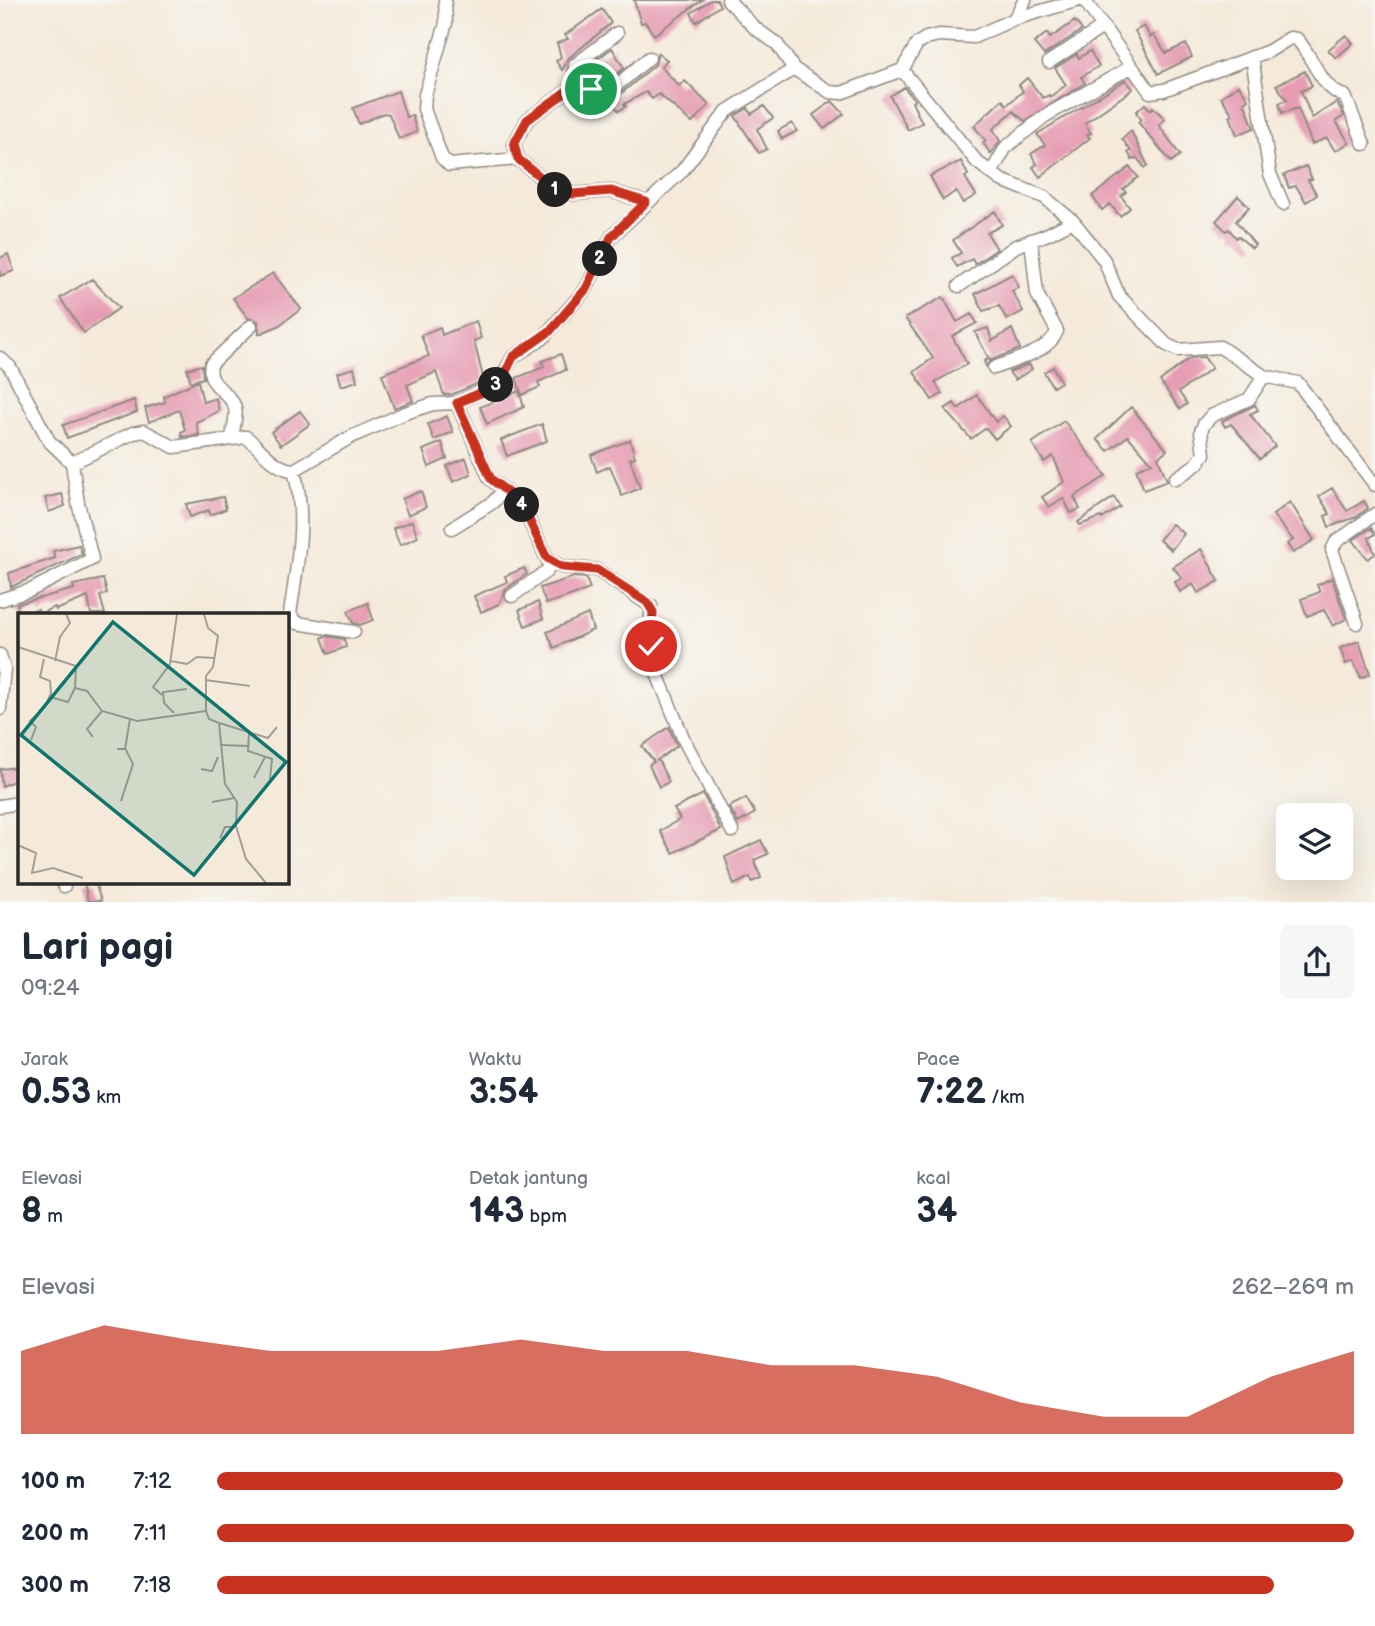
<!DOCTYPE html>
<html lang="id">
<meta charset="utf-8">
<style>
body{margin:0;font-family:"Balsamiq Sans",sans-serif;background:#f6f6f7;color:#1f2937;height:100vh;display:flex;flex-direction:column;font-size:26px;white-space:nowrap}
*{box-sizing:border-box;margin:0}
p{font-size:23px;color:#747a83}
.icon{flex:none;width:38px;height:38px;fill:none;stroke:currentColor;stroke-width:2;stroke-linecap:round;stroke-linejoin:round}
.map{position:relative;height:902px;overflow:hidden}
.panel{display:flex;flex-direction:column;background:#fff;flex:1}
.panel>*{flex:none}
.buttons{position:absolute;left:1276px;top:803px;display:grid;gap:14px}
.buttons a{display:grid;place-items:center;width:77px;height:77px;border-radius:10px;background:#fff;box-shadow:0 7px 28px #0002;font-size:35px}
.pin{position:absolute;display:grid;place-items:center;width:60px;height:60px;color:#fff;margin:-30px;border:4px solid #fff;border-radius:50%;box-shadow:0 2px 7px #0007}
.km{position:absolute;width:35px;height:35px;margin:-18px;border-radius:50%;background:#222;color:#fff;font-size:19px;line-height:35px;text-align:center}
.round{display:grid;place-items:center;flex:none;width:74px;height:74px;border-radius:10px;background:#f6f6f7}
.headline{display:flex;align-items:center;justify-content:space-between;height:119px;padding:0 21px}
h1{font-size:38px;font-weight:700;line-height:52px}
.stats{display:grid;grid-template-columns:repeat(3,1fr);gap:10px;height:119px;padding:7px 21px}
.stats div{display:grid;align-content:center}
.stats b{font-size:35px;font-weight:700}
.stats small{font-size:19px;font-weight:400}
.stats p{font-size:19px}
.chart{height:196px;padding:14px 21px}
.chart p{display:flex;justify-content:space-between}
.chart svg{width:100%;height:126px;margin-top:7px;fill:#c8321e;opacity:.7}
ul{padding:0 21px;list-style:none;font-size:23px}
li{display:grid;grid-template-columns:112px 84px 1fr;align-items:center;height:52px}
li i{height:18px;border-radius:9px;background:#c8321e}
.map>svg:first-child{display:block}
.building{fill:#e69cb3}
.lines{fill:none;stroke-linecap:round;stroke-linejoin:round}
.minor-casing{stroke:#908a82;stroke-width:15}
.minor{stroke:#fff;stroke-width:12}
.route-casing{stroke:#fff;stroke-width:14}
.route{stroke:#c8321e;stroke-width:9}
.inset-road{fill:none;stroke:#a49e94;stroke-width:2}
.view{fill:#0f766e;fill-opacity:0.15;stroke:#0f766e;stroke-width:3.5}
.inset-edge{fill:none;stroke:#2b2b2b;stroke-width:3.5}
</style>
<div class="map">
<svg width="1375" height="902" viewBox="0 0 1375 902">
<rect width="100%" height="100%" fill="#f6f6f2"/>
<filter id="ink" filterUnits="userSpaceOnUse"><feTurbulence type="fractalNoise" baseFrequency=".0143" numOctaves="2"/><feDisplacementMap in="SourceGraphic" scale="14" xChannelSelector="R" yChannelSelector="G"/><feConvolveMatrix kernelMatrix="1 2 1 2 8 2 1 2 1" color-interpolation-filters="sRGB"/></filter>
<filter id="wash" filterUnits="userSpaceOnUse"><feTurbulence type="fractalNoise" baseFrequency=".00686" numOctaves="4" result="noise"/><feDisplacementMap in="SourceGraphic" scale="28" xChannelSelector="R" yChannelSelector="G"/><feGaussianBlur stdDeviation="1.57" result="paint"/><feColorMatrix in="noise" values="0 0 0 0 0 0 0 0 0 0 0 0 0 0 0 0 0 1.4 0 .05"/><feComposite in="paint" operator="in"/></filter>
<g filter="url(#wash)">
<rect width="100%" height="100%" fill="#f5eada"/>
<g id="blocks">
<path class="building" d="M634 0H702L654 35 645 22 641 23Z
M711 0H717L720 6 696 22 691 13Z
M602 9 611 23 569 58 562 70 556 61 561 57 557 43 568 39 565 35Z
M1075 21 1082 30 1044 55 1034 43 1047 33 1050 38Z
M1144 26 1150 37 1154 35 1166 53 1186 44 1192 57 1158 74 1135 31Z
M1346 35 1353 43 1336 58 1328 50Z
M612 48 624 68 602 86 589 78 584 69Z
M1090 51 1099 66 1081 77 1085 83 1025 121 1013 111 993 129 1000 141 991 154 983 143 986 141 974 126 1002 100 1007 105 1023 91 1019 85 1027 78 1043 98 1049 95 1050 97 1066 85 1055 68 1077 54 1079 58Z
M658 53 667 60 661 67 679 86 685 81 709 105 692 123 659 94 652 99 646 92 624 104 626 106 619 111 611 102 655 65Z
M1305 71 1312 86 1301 91 1312 118 1337 102 1344 116 1336 121 1349 143 1335 151 1327 138 1312 144 1298 108 1282 113 1279 103 1287 100 1276 85Z
M1126 80 1133 89 1085 123 1091 133 1087 135 1090 138 1040 177 1033 167 1037 164 1031 154 1045 145 1037 134Z
M1239 85 1248 99 1244 102 1254 128 1237 135 1230 116 1233 115 1221 97Z
M904 87 915 100 912 102 922 123 908 130 890 96Z
M398 91 406 117 412 115 417 132 399 139 389 114 384 113 359 124 353 108Z
M832 101 844 114 824 129 813 115Z
M1145 104 1150 110 1153 107 1165 119 1159 125 1180 155 1171 162 1138 122 1141 119 1136 112Z
M764 106 773 118 757 129 767 149 759 153 735 116 748 108 751 114Z
M792 123 797 131 782 139 778 131Z
M1131 131 1148 166 1145 168 1137 158 1132 160 1128 152 1131 151 1122 139Z
M961 161 968 175 965 177 976 195 963 203 956 191 943 200 930 176Z
M1306 166 1312 179 1308 180 1317 195 1306 202 1296 186 1289 188 1284 175Z
M1130 167 1138 177 1123 189 1126 192 1121 196 1130 208 1120 216 1110 204 1102 210 1092 196Z
M1238 196 1249 207 1236 221 1255 245 1252 248 1238 236 1236 238 1229 229 1226 231 1216 221Z
M995 211 1002 225 987 233 997 249 975 264 972 259 957 267 952 258 961 253 953 240Z
M8 254 14 271 0 276V258Z
M273 273 301 309 278 326 259 334 258 321 248 318 233 298Z
M1012 274 1019 287 1012 291 1023 311 1007 320 999 306 983 311 975 294Z
M92 279 119 308 84 333 60 298Z
M943 297 957 322 971 314 977 323 952 336 967 364 935 382 942 394 932 400 914 372 933 358 905 318Z
M476 321 481 338 474 341 484 381 453 394 444 395 436 372 407 385 413 401 394 408 382 374 429 356 421 335 440 327 442 335Z
M988 328 992 341 1012 329 1020 349 991 360 986 366 984 361 989 359 975 332Z
M561 354 566 370 538 382 540 387 522 395 516 378 544 367 542 361Z
M1204 357 1212 368 1179 392 1187 404 1180 409 1160 381 1190 358Z
M1029 364 1032 369 1015 380 1009 372Z
M202 365 203 378 191 382 187 369Z
M1053 367 1061 382 1053 387 1044 372Z
M354 368 357 381 341 386 337 373Z
M198 381 203 402 216 398 219 411 196 422 199 435 182 437 181 432 185 430 179 410 149 422 145 408 165 402 164 396Z
M519 391 524 407 487 424 480 407Z
M977 395 996 422 1003 416 1011 426 995 439 986 428 971 439 945 409 954 403 958 409Z
M134 400 137 412 67 438 63 425Z
M1255 405 1258 410 1250 414 1275 446 1260 459 1231 424 1225 427 1222 421Z
M1131 407 1167 450 1158 457 1167 481 1144 490 1136 469 1152 463 1128 436 1108 451 1097 439Z
M300 411 310 424 281 445 271 432Z
M447 416 453 432 434 440 428 424Z
M1064 421 1106 476 1074 497 1080 509 1071 513 1063 498 1049 507 1042 497 1064 482 1053 456 1044 462 1032 443Z
M542 424 547 441 507 456 501 440Z
M630 440 635 457 630 459 640 488 622 496 610 466 597 472 591 455Z
M442 442 447 459 429 467 423 450Z
M466 458 471 474 453 482 447 466Z
M1332 488 1347 511 1364 501 1368 508 1356 517 1329 527 1325 516 1330 514 1319 496Z
M421 491 426 507 408 515 402 499Z
M62 494 65 506 49 512 45 498Z
M223 497 226 509 210 515 209 510 190 517 186 504Z
M1114 497 1120 507 1102 519 1101 517 1080 525 1078 522Z
M1290 502 1314 540 1293 553 1287 544 1293 540 1273 515Z
M412 521 418 537 400 545 393 528Z
M1172 524 1184 534 1171 550 1159 540Z
M1371 528 1375 534 1369 538 1375 554 1368 559 1353 540Z
M79 545 82 554 11 587 9 573 55 558 53 551Z
M1201 549 1219 581 1198 593 1193 584 1180 592 1175 582 1182 578 1173 567Z
M524 568 527 574 506 589 499 604 481 612 474 596 507 582 505 576Z
M574 577 586 578 590 589 546 604 540 588Z
M1332 578 1346 619 1333 626 1324 610 1307 616 1301 599 1320 592 1317 585Z
M103 579 107 593 100 596 105 614H91L88 597 56 610 55 607 39 614 38 609 19 615 17 604 74 589 73 585Z
M538 602 543 619 525 626 519 610Z
M368 603 373 620 360 625 353 623 348 611Z
M588 614 593 630 554 648 547 632Z
M325 636 344 639 346 647 328 654 322 638Z
M1359 641 1370 674 1361 678 1353 661 1346 664 1340 648Z
M669 727 677 746 656 761 658 760 669 782 659 787 649 765 654 762 642 746Z
M19 767V779L2 786 0 769Z
M703 794 721 830 673 853 660 831 680 819 674 809Z
M746 798 755 813 738 823 729 807Z
M761 840 768 854 754 860 761 878 752 882 750 877 734 885 725 857Z
M84 882H95L101 901H88Z"/>
</g>
</g>
<g filter="url(#ink)">
<use href="#blocks" fill-opacity="0" stroke="#908a82" stroke-width="2"/>
<g class="lines">
<g class="minor-casing">
<path id="minor" d="M445 0 446 23 425 95 424 109 442 158 449 165 518 159
M728 0 755 28 777 44 794 69 830 92 841 93 902 70 977 162 1001 180 1044 197 1073 221 1104 260 1119 296 1167 345 1178 350 1220 347 1264 376 1298 383 1375 485
M1084 0 1150 92 1164 90 1269 51 1290 38 1297 39C1312 55 1322 91 1345 96L1364 144
M1014 19 1025 0
M617 33 575 65 574 86 527 120 514 144 518 159 557 191 573 194 611 191 646 202
M1252 57 1270 174 1283 204
M1049 62 1103 27
M902 70 917 44 926 38 939 35 974 37 1014 19 1079 0
M574 86 590 87 602 98 649 58
M991 173 1006 147 1045 116 1131 67
M959 286 1016 246 1048 234 1073 221
M0 358 10 367 49 441 72 463 133 433 144 431 174 447 246 437C260 447 275 470 294 470L351 437 405 413 433 404 457 403 498 384 513 357 542 339 586 289 611 237 682 171 727 111 794 69
M994 368C1013 360 1050 352 1057 331L1037 294 1031 240
M457 403 490 479 521 503 550 565 547 571 512 596
M232 438C233 427 239 412 233 403 224 388 207 385 211 364L251 326
M294 470C307 519 297 565 290 614L297 623 354 632
M1175 479 1197 464 1204 454 1201 431 1204 424 1211 416 1249 399 1264 376
M452 528 492 503 504 490
M547 558 562 567 597 570 651 606V659L684 740 732 831
M0 600 31 590 92 559 78 503 72 463
M1357 623 1332 550 1336 542 1375 514
M0 655 4 669 0 709
M0 806 19 803
M63 882 64 886"/>
</g>
<use href="#minor" class="minor"/>
</g>
</g>
<g class="lines" filter="url(#ink)">
<g class="route-casing">
<path id="route" d="M591 89 574 86 527 120 514 144 518 159 558 191 573 194 611 191 646 202 611 237 586 289 550 331 513 357 503 378 492 388 457 403 491 479 521 503 547 558 562 567 597 570 647 602 653 612 651 646"/>
</g>
<use href="#route" class="route"/>
</g>
<g transform="translate(18 613)">
<rect width="271" height="271" fill="#f5eada"/>
<path class="inset-road" d="M186 1 190 15 200 23 195 54 188 63V98L191 106 201 110 207 171 219 189 218 213 228 246 248 270M0 34 58 53 57 75 69 78 84 98 119 108 188 98M37 48 42 24 52 10 48 1M153 48 169 51 179 44 196 45M187 67 232 73M144 82 135 74 152 51 159 1M32 84 50 89 57 75M156 100 146 90 145 79 169 76M201 110 250 125 259 114M231 120 230 138 254 146 252 166M75 124 69 116 84 98M13 127 18 114 12 108 27 94 33 80 32 68 22 64 26 46M202 132 230 133M99 136H107L112 106M183 156 194 158 200 144M236 165 247 144M103 188 115 151 107 135M194 189 216 185M202 225 207 214H219M0 232 18 240 14 260 35 255 65 265"/>
<path class="view" d="M95 9 268 149 176 262 3 122Z"/>
<rect width="271" height="271" class="inset-edge"/>
</g>
</svg>
<div class="buttons">
<a><svg class="icon" aria-label="layers" viewBox="0 0 24 24"><path d="M12 4l9 5-9 5-9-5zM3 14l9 5 9-5"/></svg></a>
</div>
<div class="pin" style="left:591px;top:89px;background:#1e9e55"><svg class="icon" aria-label="arrive" viewBox="0 0 24 24"><path d="M6 21V4h12l-3 4 3 4H6"/></svg></div>
<div class="pin" style="left:651px;top:646px;background:#d93025"><svg class="icon" aria-label="check" viewBox="0 0 24 24"><path d="M5 12l5 5 9-10"/></svg></div>
<b class="km" style="left:555px;top:190px">1</b>
<b class="km" style="left:600px;top:259px">2</b>
<b class="km" style="left:496px;top:385px">3</b>
<b class="km" style="left:522px;top:505px">4</b>
</div>
<section class="panel">
<div class="headline"><div><h1>Lari pagi</h1><p>09:24</p></div><a class="round"><svg class="icon" aria-label="share" viewBox="0 0 24 24"><path d="M12 15V3M7 8l5-5 5 5M5 13v7h14v-7"/></svg></a></div>
<div class="stats">
<div><p>Jarak</p><b>0.53<small> km</small></b></div>
<div><p>Waktu</p><b>3:54</b></div>
<div><p>Pace</p><b>7:22<small> /km</small></b></div>
</div>
<div class="stats">
<div><p>Elevasi</p><b>8<small> m</small></b></div>
<div><p>Detak jantung</p><b>143<small> bpm</small></b></div>
<div><p>kcal</p><b>34</b></div>
</div>
<div class="chart"><p><span>Elevasi</span>262–269 m</p>
<svg viewBox="0 0 160 44" preserveAspectRatio="none"><path d="M0 44V15L10 6L20 11L30 15L40 15L50 15L60 11L70 15L80 15L90 20L100 20L110 24L120 33L130 38L140 38L150 24L160 15V44z"/></svg>
</div>
<ul>
<li><b>100 m</b>7:12<i style="width:99%"></i></li>
<li><b>200 m</b>7:11<i style="width:100%"></i></li>
<li><b>300 m</b>7:18<i style="width:93%"></i></li>
</ul>
</section>
